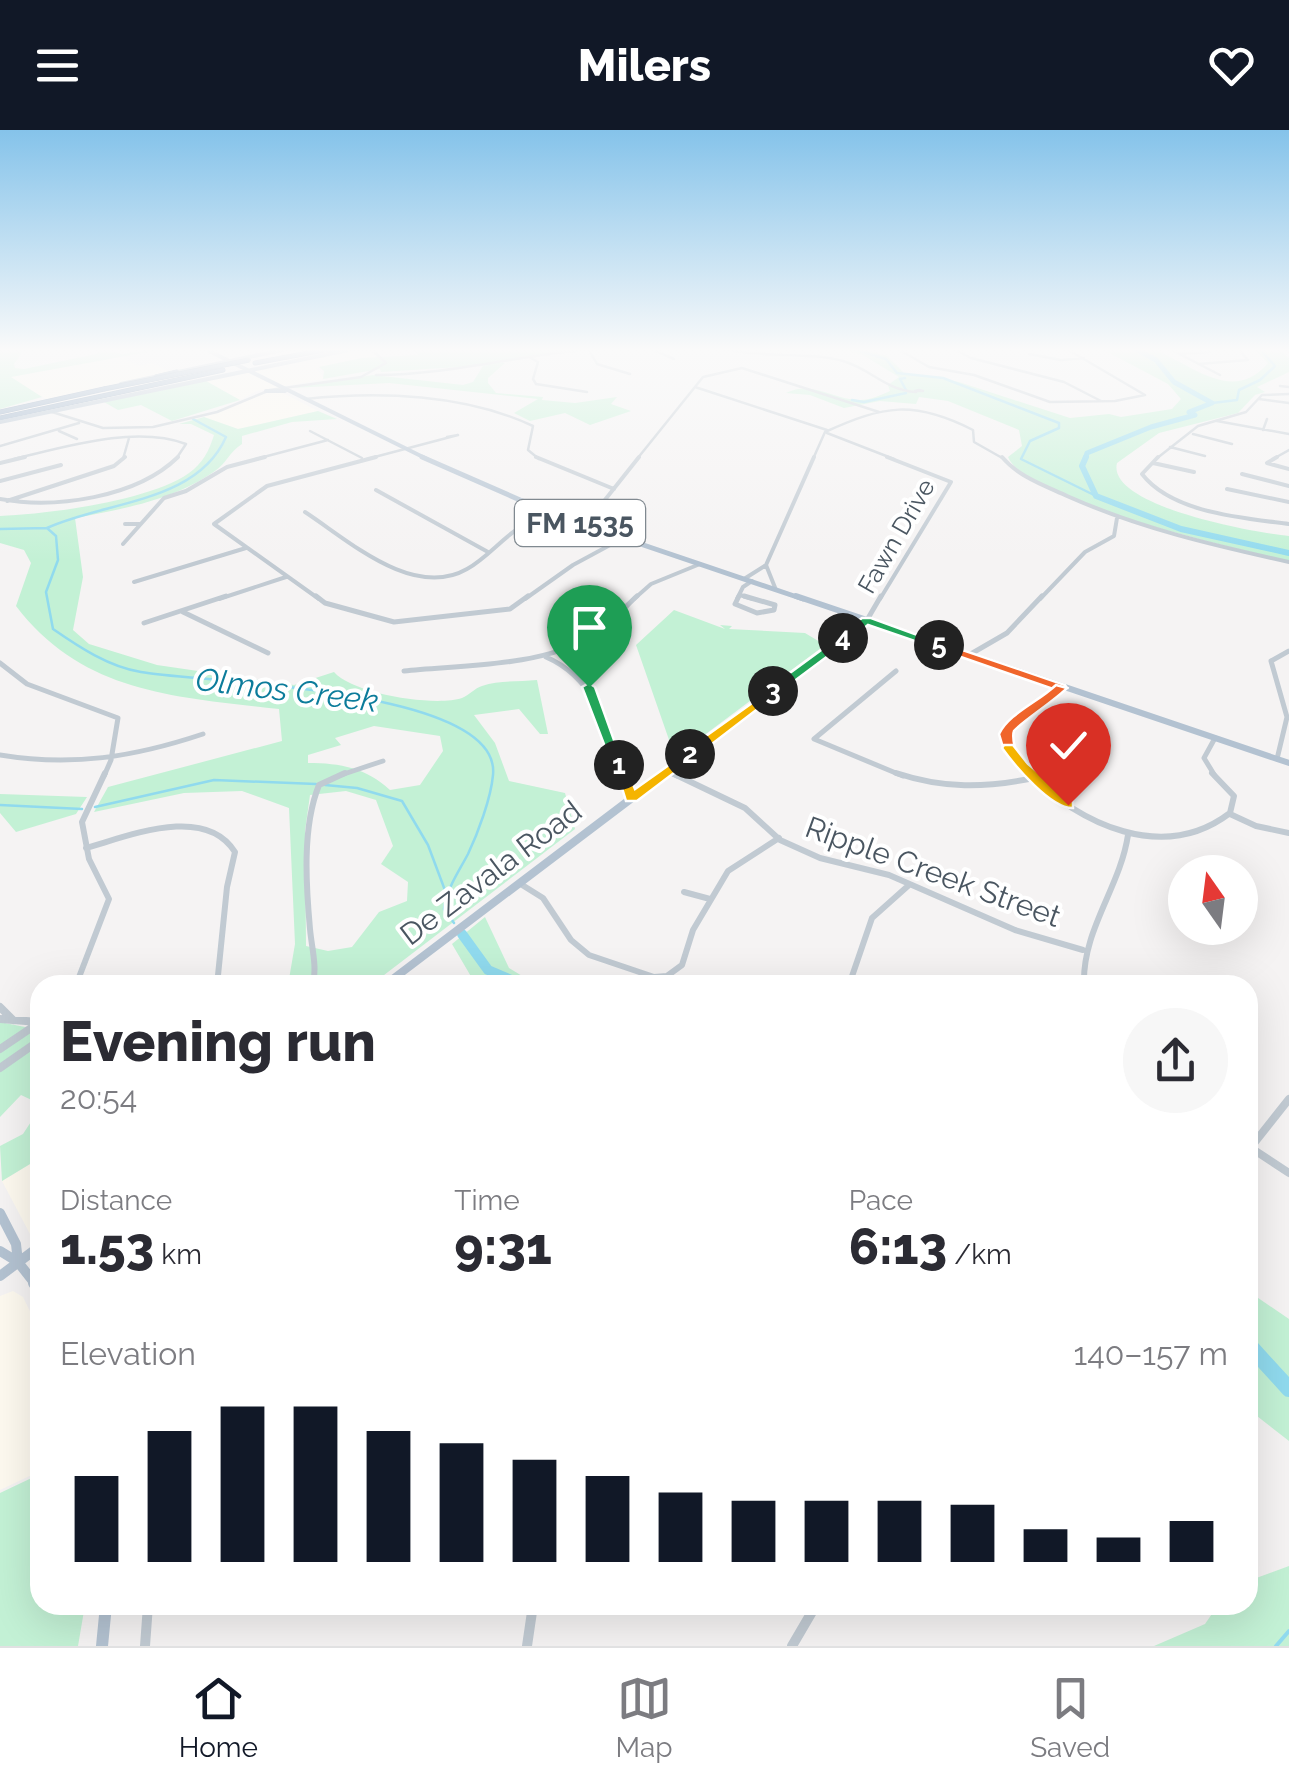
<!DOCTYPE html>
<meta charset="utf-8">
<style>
body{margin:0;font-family:Raleway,sans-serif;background:#f7f7f7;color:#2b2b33;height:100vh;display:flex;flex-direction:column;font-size:38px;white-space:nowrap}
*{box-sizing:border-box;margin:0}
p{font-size:32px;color:#7c7c81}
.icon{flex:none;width:55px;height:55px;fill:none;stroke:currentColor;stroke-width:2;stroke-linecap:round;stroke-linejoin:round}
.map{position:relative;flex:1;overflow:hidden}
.drawer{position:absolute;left:30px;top:845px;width:1228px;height:640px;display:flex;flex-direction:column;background:#fff;border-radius:30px;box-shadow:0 10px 40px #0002}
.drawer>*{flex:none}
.needle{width:65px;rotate:346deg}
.controls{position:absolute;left:1168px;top:725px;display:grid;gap:20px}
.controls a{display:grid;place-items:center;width:90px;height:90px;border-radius:50%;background:#fff;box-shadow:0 10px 40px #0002;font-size:50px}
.pin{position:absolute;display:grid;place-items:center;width:85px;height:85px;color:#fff;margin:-102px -42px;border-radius:50% 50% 50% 0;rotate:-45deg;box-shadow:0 0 10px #0007}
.pin .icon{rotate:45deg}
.km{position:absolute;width:50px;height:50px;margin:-25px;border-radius:50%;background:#222;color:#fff;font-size:28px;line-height:50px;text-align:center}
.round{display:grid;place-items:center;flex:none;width:105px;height:105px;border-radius:52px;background:#f7f7f7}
.head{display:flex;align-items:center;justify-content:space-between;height:170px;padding:0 30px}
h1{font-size:55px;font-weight:800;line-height:75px}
.figures{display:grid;grid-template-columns:repeat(3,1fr);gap:15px;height:170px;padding:10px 30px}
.figures div{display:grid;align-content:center}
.figures b{font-size:50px;font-weight:800}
.figures small{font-size:28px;font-weight:400}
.figures p{font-size:28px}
.chart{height:280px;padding:20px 30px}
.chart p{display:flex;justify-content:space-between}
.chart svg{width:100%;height:180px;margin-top:10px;stroke:#111827;stroke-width:6}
header{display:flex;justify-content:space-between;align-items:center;height:130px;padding:0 30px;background:#111827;color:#fff;font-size:45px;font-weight:800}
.dock{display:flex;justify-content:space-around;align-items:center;height:140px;border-top:2px solid #e1e1e2;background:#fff;font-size:28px;color:#7c7c81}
.dock a{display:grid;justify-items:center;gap:5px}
.dock .current{color:#111827}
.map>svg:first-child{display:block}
.commercial{fill:#fdf9ef}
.green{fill:#c3f1d5;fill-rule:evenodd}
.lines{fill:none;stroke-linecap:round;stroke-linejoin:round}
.stream-far1{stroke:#90daee;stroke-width:2.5}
.stream{stroke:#90daee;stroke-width:4}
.river-far3{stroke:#90daee;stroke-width:5}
.river-far2{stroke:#90daee;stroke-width:6}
.river-far1{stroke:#90daee;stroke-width:10}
.river{stroke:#90daee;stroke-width:16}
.highway-casing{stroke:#7690ad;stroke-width:5}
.minor-far5{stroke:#c1cad2;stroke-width:2.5}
.minor-far4{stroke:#c1cad2;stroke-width:4}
.minor-far3{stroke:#c1cad2;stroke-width:5}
.minor-far2{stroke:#c1cad2;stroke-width:6}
.minor-far1{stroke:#c1cad2;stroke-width:8}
.minor{stroke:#c1cad2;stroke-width:10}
.major-far5{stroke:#b3c2d1;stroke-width:4}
.major-far4{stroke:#b3c2d1;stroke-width:5}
.major-far3{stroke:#b3c2d1;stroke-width:6}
.major-far2{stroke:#b3c2d1;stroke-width:8}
.major-far1{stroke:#b3c2d1;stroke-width:10}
.major{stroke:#b3c2d1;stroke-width:12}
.highway{stroke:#8ba5c1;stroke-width:4}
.highway-bridge-casing{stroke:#7690ad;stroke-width:5;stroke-linecap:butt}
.highway-bridge{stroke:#8ba5c1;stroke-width:4}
.split-1{fill:#22a559;stroke:#fff;stroke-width:2.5}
.split-2{fill:#f5b400;stroke:#fff;stroke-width:2.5}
.split-3{fill:#f5b400;stroke:#fff;stroke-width:2.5}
.split-4{fill:#22a559;stroke:#fff;stroke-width:2.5}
.split-5{fill:#22a559;stroke:#fff;stroke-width:2.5}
.split-6{fill:#f0652b;stroke:#fff;stroke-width:2.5}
.split-7{fill:#f0652b;stroke:#fff;stroke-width:2.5}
.split-8{fill:#f5b400;stroke:#fff;stroke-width:2.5}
.labels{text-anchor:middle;stroke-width:8;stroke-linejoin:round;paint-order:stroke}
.far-street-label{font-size:25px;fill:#4a5661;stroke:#fff}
.shield{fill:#fff;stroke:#808990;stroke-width:2.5}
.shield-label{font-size:28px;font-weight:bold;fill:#4a5661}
.street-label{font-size:30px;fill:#4a5661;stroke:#fff}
.water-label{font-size:32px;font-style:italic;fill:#0c7c9b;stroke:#fff}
</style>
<header><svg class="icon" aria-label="menu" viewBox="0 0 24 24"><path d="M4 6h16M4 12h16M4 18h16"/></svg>Milers<svg class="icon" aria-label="heart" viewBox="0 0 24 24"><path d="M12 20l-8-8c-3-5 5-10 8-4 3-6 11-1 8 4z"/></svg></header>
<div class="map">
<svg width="1289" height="1516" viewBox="0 0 1289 1516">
<rect width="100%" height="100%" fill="#f5f3f3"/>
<path class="commercial" d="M353 220H366L377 227 316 238 325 249 257 261 240 270 206 251Z
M120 226 138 236 152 233 170 242 46 269 9 247Z
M270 262 283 263 318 281 238 299 204 287Z
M40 1028V1100L30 1104 2 1051Z
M13 1161 23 1167 40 1202V1341L0 1360V1166Z"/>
<path class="green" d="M0 218H25L14 234 15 238 24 239 96 224 101 218 122 224 169 218 11 247 42 267 0 279Z
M412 218H586L498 233H505L488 248V253L496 263 543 267 542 270 575 273 617 267 611 274 631 281 590 295 565 283 530 291 514 283 538 269 389 253 291 258 373 245 463 255 473 252 483 236 489 235 381 242 380 239 323 249 324 241 319 237 362 228 418 225Z
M837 218H861L887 226 904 243 959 252 1070 288 1109 284 1121 287 1172 279 1181 269 1168 254 1100 218C1117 218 1139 215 1155 220 1191 234 1233 275 1268 233L1253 218H1277L1289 228V242L1257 257 1265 262 1255 265 1238 283 1159 303 1117 333C1106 376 1256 403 1289 406V431C1238 419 1027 372 1008 327L1022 316 1019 300 948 271 919 267 916 274 880 271 844 278 810 265 786 263C812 250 832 269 858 270 868 271 881 265 890 261L888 255 899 247 863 225Z
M206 251 240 270 172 291 141 275 118 280 104 272Z
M318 281 337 289 292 292 242 306V314C230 321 226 334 215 341 174 370 123 379 75 388L83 447 73 500 89 514 157 535 294 555 334 542C353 564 435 577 462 568 469 565 475 558 482 556 499 550 520 552 537 550L548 604H540L519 579 474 585 495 613 509 651 565 663 575 699 371 855H288L295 814 289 678 242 661 184 663 94 682 108 657 282 611 279 579C177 567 83 564 16 476L31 433 24 420 0 413V386C48 384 150 371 189 343 203 333 209 321 214 305L191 294H179L204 287 238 299ZM374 596 440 606 443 621 420 655 390 660C366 638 341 633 308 633V625L341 615 335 608ZM346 661 376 670 393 716 381 734 408 752 407 771 379 782 352 817 328 821 306 816 305 701 310 665Z
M674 480 725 499 720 495 732 496 729 499 805 503 825 515 675 627 636 515Z
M0 664 87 667 76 684 16 702 0 683Z
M485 787 509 838 537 855H476L452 814Z
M0 892 40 900 37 942H40V974L21 965 0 987Z
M40 978V1028L2 1051 0 1016 23 1004Z
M1248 1161 1289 1189V1311L1248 1279Z
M40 1344V1475H85L78 1516H0V1363Z
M1289 1436V1516H1154L1205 1494 1218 1475H1248V1451Z"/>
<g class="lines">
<path class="stream-far1" d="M850 218 886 229 897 243 943 248 1059 293V298L1030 311 1021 329 1096 366
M905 248 900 249 906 260
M852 270 864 272 906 263
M1212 273 1237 270 1239 260 1260 250 1275 236 1259 218
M47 398C106 371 197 373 226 307L193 289
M0 399 47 398 56 406 58 430 46 462 53 499C79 517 109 537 141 542 200 553 502 557 493 645 491 668 478 703 468 724 458 743 447 758 444 779L454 793
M325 655 357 658 402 671 428 715 446 763
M0 675 82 679
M95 677 214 650 316 654"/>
<path class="stream" d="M1276 1516 1289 1501"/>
<path class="river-far3" d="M1085 329 1087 323 1151 297 1195 285 1189 282 1212 273 1174 252 1156 230 1134 218"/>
<path class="river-far2" d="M1086 327 1082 336 1096 366 1181 399 1289 423"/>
<path class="river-far1" d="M462 804 488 840 523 855"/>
<path class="river" d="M1248 1214 1289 1259"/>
<g class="highway-casing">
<path id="highway" d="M329 221 348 218
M255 233 335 218
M156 247 177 242
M0 282 104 259
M0 288 223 240"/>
</g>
<path class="minor-far5" d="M649 218 674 229
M723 218C763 229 804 221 843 231 871 239 885 260 916 262
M896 218 929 237 974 245 1050 272 1115 271 1145 265 1065 218
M952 218 971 228 1064 252 1101 271
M1168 218 1220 245
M356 219 372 220 383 230
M589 220 597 234 630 244
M1029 224 1061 230 1084 228
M1180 224 1209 222
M529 227 538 232 533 249 536 254 587 262
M1198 234 1248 230 1237 218
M376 245C453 245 529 222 607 218
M1280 256 1289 257
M695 257 827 300
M919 260 923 261H915Z
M305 269C379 261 465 264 533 296L528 320 539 329
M1259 269 1289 273
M52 282 103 298 153 297 217 282 270 260 361 247 386 233 383 230
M1217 291 1289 304
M1263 300 1267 289
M59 301 77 309
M310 301 362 328
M827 303 894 329
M1193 304 1232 314
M0 316 79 293
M1170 317 1205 326
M14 329C65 317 135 295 186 314L176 329
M123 329 129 308
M256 329 328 310
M367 329 458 305 447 307
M637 329 703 247 742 238 879 282
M813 329 825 302C884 275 914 270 973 300L974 312 1004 329
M1156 329 1198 296 1246 282 1262 265 1289 264
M1273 329 1289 320"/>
<path class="minor-far4" d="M536 327 614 359
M1002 327C1019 347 1043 355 1067 366 1139 398 1212 415 1289 432
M1158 327 1142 344C1172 383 1243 388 1289 394
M0 333 25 327
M1153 333 1194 342
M1267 333 1277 327
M1267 333 1289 339
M1242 344 1289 356
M0 351 61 335
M1227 359 1289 372
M376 360 488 422
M0 369C55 379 136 368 178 327
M7 371 114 336 125 327
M305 382C348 410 413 470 467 439 485 429 499 412 516 400 527 393 540 389 552 384
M125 394H140
M585 395 639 327
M123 414 164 368 186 361 227 337 265 327
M766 435 776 460
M744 449 766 435 814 327
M134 452 246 418
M740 465 753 469
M219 469 286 447
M319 469 214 394 267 356 376 327
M525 469 573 435 623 408
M634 469 651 454 700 434
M737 469 743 457 752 451
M880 469 951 352 887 327
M1040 469 1085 422 1114 406 1117 388"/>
<path class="minor-far3" d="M316 466 325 473 394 492 510 479 528 466
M739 466 735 474 757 483 774 480 775 475 744 466
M183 482 268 523
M867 490 881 466
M144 493 226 466
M969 525 1007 503 1042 466
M546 527C595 548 609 599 624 646
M0 533 27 554 118 588 111 630 104 646
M404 541C459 535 542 537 589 507 607 497 622 480 637 466
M896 541 814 609 903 646
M0 625C72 637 134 627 203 604
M1277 629 1287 587 1271 531 1289 521
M667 641 677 646
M338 646 383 631
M1030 646 1006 612C1010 582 1040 580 1062 556
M1215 646 1204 628 1215 608"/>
<path class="minor-far2" d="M623 643 632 668
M672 643 745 678 780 710 820 728 889 745 1015 800 1083 820
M896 643C944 659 985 658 1034 648
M1028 643C1080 694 1163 734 1230 683L1234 666 1212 643
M1230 684 1256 696 1289 703
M86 718C129 706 205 674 235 722L227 757 217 855
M519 753 543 768 571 810 589 825 654 847 667 846 682 835 693 800 728 741 779 708
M684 762 710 769
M76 855 109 769 89 729 82 692 105 643
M313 855C317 835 312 820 310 799 306 755 302 697 319 655L345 643
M849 855 872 788 909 755
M1084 855C1082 800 1120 758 1128 705"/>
<path class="minor-far1" d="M0 877 13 890
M0 889 39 892
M0 919 40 892
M0 938 40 910
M1248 1016 1289 1043
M1251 1017 1289 969"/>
<path class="minor" d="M145 1516 148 1475
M527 1516 533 1475
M792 1516 816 1475"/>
<path class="major-far5" d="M203 218 427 329
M121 254 292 218
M266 261H285
M0 292 358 218"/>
<path class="major-far4" d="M422 327 552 384 803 469"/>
<path class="major-far3" d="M796 466 1289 633
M661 646 867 490"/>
<path class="major-far2" d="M385 855 665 643"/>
<path class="major-far1" d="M0 1083 16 1114 18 1132
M0 1121 18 1132 36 1155
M0 1146 40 1116"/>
<path class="major" d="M34 1153 40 1160
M102 1516 106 1475"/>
<use href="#highway" class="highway"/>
<g class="highway-bridge-casing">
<path id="highway-bridge" d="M104 259 249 230"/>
</g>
<use href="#highway-bridge" class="highway-bridge"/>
</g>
<linearGradient id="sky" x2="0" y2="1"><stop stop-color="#85c3ea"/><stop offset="0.51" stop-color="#fafafa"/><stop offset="1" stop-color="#fafafa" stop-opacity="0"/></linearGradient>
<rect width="1289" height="431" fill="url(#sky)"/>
<path class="split-1" d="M589 553 595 557 624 638 612 635 582 557Z"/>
<path class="split-2" d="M690 620 695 621V627L637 671H626L614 632H624L635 659Z"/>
<path class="split-3" d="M773 558 779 561 777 564 695 627H685V621Z"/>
<path class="split-4" d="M843 504 848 511 777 564H768V559Z"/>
<path class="split-5" d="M862 488H871L945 515 935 518 868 495 848 511H839V505Z"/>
<path class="split-6" d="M939 512 1065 555 1067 558 1056 560 935 518Z"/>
<path class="split-7" d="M1056 555 1067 558C1058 568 1015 597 1014 601 1012 606 1014 613 1015 618L1004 621 999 604C1008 584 1038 572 1056 555Z"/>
<path class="split-8" d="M1004 615H1013L1028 634 1073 672V678C1051 679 1015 636 1002 618Z"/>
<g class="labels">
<g class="far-street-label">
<text transform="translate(896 406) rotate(-60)" y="9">Fawn Drive</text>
</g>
<rect class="shield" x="515" y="370" width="130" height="46" rx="8"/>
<g class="shield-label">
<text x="580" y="403">FM 1535</text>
</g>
<g class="street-label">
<text transform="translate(933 742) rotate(20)" y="10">Ripple Creek Street</text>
<text transform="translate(491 743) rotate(-37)" y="10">De Zavala Road</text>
</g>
<g class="water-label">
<text transform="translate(287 560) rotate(7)" y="11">Olmos Creek</text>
</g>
</g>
</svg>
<div class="controls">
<a><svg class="needle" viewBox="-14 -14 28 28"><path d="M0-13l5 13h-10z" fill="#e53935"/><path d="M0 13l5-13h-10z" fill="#7c7c81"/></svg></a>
</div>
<div class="pin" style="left:589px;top:557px;background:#1e9e55"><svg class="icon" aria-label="arrive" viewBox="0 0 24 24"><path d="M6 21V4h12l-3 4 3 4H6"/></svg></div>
<div class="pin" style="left:1068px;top:675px;background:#d93025"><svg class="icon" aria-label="check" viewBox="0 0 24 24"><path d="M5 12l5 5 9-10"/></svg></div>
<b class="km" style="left:619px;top:635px">1</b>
<b class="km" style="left:690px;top:624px">2</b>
<b class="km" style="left:773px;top:561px">3</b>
<b class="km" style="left:843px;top:508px">4</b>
<b class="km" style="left:939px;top:515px">5</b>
<section class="drawer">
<div class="head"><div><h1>Evening run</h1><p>20:54</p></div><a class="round"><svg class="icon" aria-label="share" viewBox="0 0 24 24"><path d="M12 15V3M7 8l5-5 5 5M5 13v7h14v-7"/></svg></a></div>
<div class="figures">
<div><p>Distance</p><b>1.53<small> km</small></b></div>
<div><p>Time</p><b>9:31</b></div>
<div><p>Pace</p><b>6:13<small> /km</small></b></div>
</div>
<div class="chart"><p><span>Elevation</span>140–157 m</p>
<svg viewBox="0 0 160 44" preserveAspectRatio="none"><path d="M5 44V23M15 44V12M25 44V6M35 44V6M45 44V12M55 44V15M65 44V19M75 44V23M85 44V27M95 44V29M105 44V29M115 44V29M125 44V30M135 44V36M145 44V38M155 44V34"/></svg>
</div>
</section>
</div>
<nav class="dock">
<a class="current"><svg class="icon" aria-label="home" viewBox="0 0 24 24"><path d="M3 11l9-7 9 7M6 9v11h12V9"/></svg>Home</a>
<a><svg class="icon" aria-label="map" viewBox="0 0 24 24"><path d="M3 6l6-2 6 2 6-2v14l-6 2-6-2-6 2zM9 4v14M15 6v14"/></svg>Map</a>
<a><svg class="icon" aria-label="saved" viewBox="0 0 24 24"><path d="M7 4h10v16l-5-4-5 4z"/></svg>Saved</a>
</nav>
